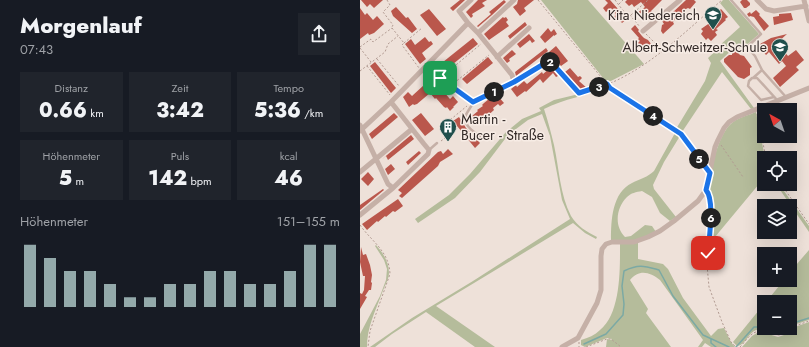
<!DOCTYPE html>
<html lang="de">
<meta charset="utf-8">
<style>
body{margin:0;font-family:Jost,sans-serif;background:#20242c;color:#f1f3f6;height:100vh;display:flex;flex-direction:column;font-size:15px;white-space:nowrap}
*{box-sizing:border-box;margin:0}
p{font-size:13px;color:#9ea1a6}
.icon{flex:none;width:22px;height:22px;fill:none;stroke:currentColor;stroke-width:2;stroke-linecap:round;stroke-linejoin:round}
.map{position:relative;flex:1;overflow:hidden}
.side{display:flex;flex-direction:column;background:#171b24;width:360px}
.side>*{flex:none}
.needle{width:26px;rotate:320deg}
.fabs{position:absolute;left:397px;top:103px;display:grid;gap:8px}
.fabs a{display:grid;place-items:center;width:40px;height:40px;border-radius:0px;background:#171b24;box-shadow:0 4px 16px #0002;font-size:20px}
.pin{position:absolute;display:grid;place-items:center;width:34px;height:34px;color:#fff;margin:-17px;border-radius:8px;box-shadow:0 2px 6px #0006}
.km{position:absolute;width:20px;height:20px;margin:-10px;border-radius:50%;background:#222;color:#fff;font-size:11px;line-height:20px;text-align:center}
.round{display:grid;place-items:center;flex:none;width:42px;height:42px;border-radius:0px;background:#20242c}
.headline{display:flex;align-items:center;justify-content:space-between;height:68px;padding:0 20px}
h1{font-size:22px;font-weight:800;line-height:30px}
.metrics{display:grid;grid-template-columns:repeat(3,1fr);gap:6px;height:68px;padding:4px 20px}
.metrics div{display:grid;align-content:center;border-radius:0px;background:#20242c;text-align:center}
.metrics b{font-size:20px;font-weight:800}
.metrics small{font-size:11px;font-weight:400}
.metrics p{font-size:11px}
.chart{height:112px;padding:8px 20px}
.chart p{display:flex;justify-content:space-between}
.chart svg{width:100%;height:72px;margin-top:4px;stroke:#93a9aa;stroke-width:6}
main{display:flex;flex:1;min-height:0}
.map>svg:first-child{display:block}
.green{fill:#b5bc9b}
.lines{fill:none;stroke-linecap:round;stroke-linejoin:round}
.stream{stroke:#7ba9a4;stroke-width:1.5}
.building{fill:#ba574c}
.path{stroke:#b19a91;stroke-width:1;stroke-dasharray:2 2;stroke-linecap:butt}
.service{stroke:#c5b0a7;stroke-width:2.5}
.minor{stroke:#c5b0a7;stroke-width:5}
.route-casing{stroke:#fff;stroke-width:8}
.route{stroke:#1a73e8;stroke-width:5}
.labels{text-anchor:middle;stroke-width:3;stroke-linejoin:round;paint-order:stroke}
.poi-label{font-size:14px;fill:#322927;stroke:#f7ece5;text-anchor:end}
</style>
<main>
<section class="side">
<div class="headline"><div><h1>Morgenlauf</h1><p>07:43</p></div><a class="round"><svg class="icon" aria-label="share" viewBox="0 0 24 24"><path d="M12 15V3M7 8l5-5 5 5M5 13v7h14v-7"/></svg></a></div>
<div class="metrics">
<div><p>Distanz</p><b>0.66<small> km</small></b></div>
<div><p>Zeit</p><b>3:42</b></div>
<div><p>Tempo</p><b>5:36<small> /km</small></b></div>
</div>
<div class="metrics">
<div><p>Höhenmeter</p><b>5<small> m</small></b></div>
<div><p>Puls</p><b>142<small> bpm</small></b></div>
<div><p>kcal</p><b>46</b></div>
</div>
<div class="chart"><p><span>Höhenmeter</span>151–155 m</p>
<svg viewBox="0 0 160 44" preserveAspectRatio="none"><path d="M5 44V6M15 44V14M25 44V22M35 44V22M45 44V30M55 44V38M65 44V38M75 44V30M85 44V30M95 44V22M105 44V22M115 44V30M125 44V30M135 44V22M145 44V6M155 44V6"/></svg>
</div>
</section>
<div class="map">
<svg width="449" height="347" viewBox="0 0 449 347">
<rect width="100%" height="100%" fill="#eee1d9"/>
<path class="green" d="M181 0H228L284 64 247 83Z
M363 0H369L399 34 381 50 377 45 360 61 394 108 391 109 362 72 322 132 344 163 349 167 348 173 320 136 304 162 293 185 294 189 316 217 310 221 300 213 292 197 282 191C276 192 271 193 267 197 256 208 254 226 265 237L271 236 285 225 292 226 296 232 278 240H251C251 220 252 193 272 183 280 179 288 177 294 171L315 133 248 88C227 95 204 99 184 109 188 121 191 133 194 145 199 168 200 195 211 216 217 226 227 232 237 237L236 239 225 233 213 223 76 306 135 347H115L66 312 32 334 15 347H10L52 318 113 281 210 219 202 200 190 136 182 114 168 120 148 135 120 172 95 198 58 223 55 219 89 195 110 174 146 132 162 119 181 111 179 108 194 100 223 93 249 85 316 129 345 81 351 63 348 58 360 47V45L380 27 360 3Z
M396 112 405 158 404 178 350 243C351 228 352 214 351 199 351 194 349 189 349 184 351 167 359 132 373 122 380 117 389 115 396 112Z
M416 184H419L449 226V232Z
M278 243V259L303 264 308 269 323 298 351 336 358 329 364 328 371 342 375 347H351L345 343 342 347H338L343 340 300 280C290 272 279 269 270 280L288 309 286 313 311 347H246L247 339 251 340 252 339 247 338 225 347 221 345V340C228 338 235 335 240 330 261 313 260 269 260 244Z
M16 245C23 253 29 262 29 273 29 279 24 287 22 293 15 312 7 327 7 347H0V334L20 296 26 280 27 269 24 260 15 246Z
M449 250V320C444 322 438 323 434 325 430 328 426 333 421 334 412 336 405 327 396 330 388 333 386 345 377 346L373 342 404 304V328H430V302H406L424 280H430V272Z
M449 322V347H382L392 336 397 333 402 332 418 337 424 335 435 327Z"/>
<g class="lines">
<path class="stream" d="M430 324 449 318
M351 339V343L356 347
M224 344 246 334 263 315 264 304 262 286 264 271C279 264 284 266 299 270L313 296 343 335 369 347
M376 347 394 327H404"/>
</g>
<path class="building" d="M1 0H23L14 8 10 4 7 7Z
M100 0H105L93 11 90 8Z
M118 0H127L122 3 125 6 112 14 113 16 111 18 106 12Z
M144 0 146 2 132 15 131 14 132 15 118 27 117 26 131 14 129 12Z
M158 0H174L164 8 166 11 160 16 153 7 157 4Z
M245 0H250L267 19 262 23 258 18 255 21 252 18 256 15 251 8 246 12 243 8 248 3Z
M267 0H302L291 11 293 14 290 17 286 13 280 18 276 14 285 7 281 2 274 7 272 4 269 6 265 2Z
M326 0H334L336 2 330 9 328 8 326 9 315 19 313 22 314 24 303 34 301 31 302 25 304 24 302 21 305 18 306 20 312 15 311 14Z
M382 0H387L390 3V5L386 8H384L380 2Z
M36 7 46 18 48 17 57 29 52 33 33 16 31 11Z
M0 8 5 15 7 13 13 20 17 16 24 24 14 33 9 35 8 33 0 39Z
M69 9 86 29 77 36 60 15Z
M361 9 368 17 365 19 366 20 356 29 358 30 355 32 357 35 351 41 348 38 346 40 341 34 343 31 341 29 354 20 352 18 354 16 353 15 358 10 359 11Z
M396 10 400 14 399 15 409 26 404 31 394 17 390 16 389 17 387 14 390 12 391 14Z
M431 13 433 20 414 25 413 17 419 16V14Z
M143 17 144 18 146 17 148 20 146 22 149 26 129 40 124 34Z
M165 22 167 25 150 39 148 36Z
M275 25 279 30 278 31 282 36 284 38 288 40 292 45 288 48 286 46 282 49 276 44 280 41 278 39 279 38 271 29Z
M188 28 191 32 194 29 197 34 194 36V35L185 43 180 37Z
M169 34 175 41 172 43 170 40 160 48 157 44Z
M427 34 417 43 428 56 436 50 444 60 436 67 439 70 420 87 413 78 426 66 422 61 419 64 409 52 406 55 401 49 403 47 400 44 411 38Z
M65 37 69 42 71 41 73 44 62 53 66 59 60 64 45 44 51 39 55 45Z
M113 38 118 44 83 72 78 66Z
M196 46 208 61 201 66 189 52Z
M186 48 188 51 156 76 155 72Z
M375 49 380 55 384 56 392 67 390 68V75L384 79 378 77 364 62V59L369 55H372V52Z
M152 50 156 54 149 59 150 61 147 63 143 58Z
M128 57 133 63 107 84 102 79Z
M15 62 36 88 31 93 10 66Z
M187 66H189L198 76 196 77 193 73 183 83 180 79 166 92 165 91 157 97 151 89 156 85 157 87 164 81 167 84 182 72 183 74 189 69Z
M210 68 218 77 220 76 222 78 219 81 228 89 222 91 205 72Z
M67 80 82 93 83 91 90 99 93 96 98 102 93 107H94L90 111 87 107 86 108 84 107 76 98 75 99 70 93 57 104 54 105 53 104 49 107 43 97 48 92 52 96 64 85 63 83Z
M137 95 144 103 140 106 138 104 133 108 134 110 124 119 122 116 116 121 112 116 118 111 117 110 123 106 122 105 124 103 129 99 130 100Z
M34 113 38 117 12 139 9 134Z
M61 113 74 129 65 136 52 120Z
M99 117 106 128 120 143 115 148 93 121Z
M51 135 54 139 28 160 26 156 21 160Z
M88 149 93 154 80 162 78 166 42 198 39 196 42 193 38 190 78 152 81 151 83 154Z
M59 151 61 153 48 165 46 162Z
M31 164 35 169 28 175 25 169Z
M8 172 14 179 8 186 1 179Z
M23 189 24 190 0 210V205Z
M38 199 43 206 35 212 33 211 26 217 25 216 18 222 17 221 7 230 2 224Z
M1 247 3 255 6 254 10 265 12 275 11 282 12 283 11 290H9L5 296 7 297 0 309V293L2 294 4 290 5 276H3L0 262Z"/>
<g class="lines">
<path class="path" d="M27 0 30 5 23 12 33 25 32 27
M178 0 250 88 321 134 346 169
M255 0 268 17 270 15 280 27
M259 4 263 0
M271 15 288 0
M32 28 44 43 42 45 59 68
M286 34 302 50
M44 43 62 28
M0 47 11 39 13 42 32 28
M0 48 11 62
M17 59 39 86
M7 66 30 95
M0 71 25 52 28 44 38 36
M84 75 121 44
M94 83 129 55
M224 92C279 79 320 36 362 0
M397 114 406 158
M81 141 97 129 90 120 107 106
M361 145 383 177
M421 184 449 224
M349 194 350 199 351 222 347 265 349 287 362 322 371 342 376 347
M0 225C12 242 29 251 30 274L10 331 8 347
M219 342V347
M226 347 247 339H251L261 347
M380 347C384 343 387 338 391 335 399 327 411 335 420 335L435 326 449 321"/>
<path class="service" d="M371 0 401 34 387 47 395 56 402 70 426 97
M393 78 402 70
M414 97 401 100 388 86 389 81 392 78H397L418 101
M113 103C111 107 107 112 105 117 103 125 117 135 123 138
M69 150 77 143"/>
<path class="minor" d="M111 0 99 11 108 23 118 33 152 75 154 82
M397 0 406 9 414 11 446 6
M444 0 449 21
M283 31 320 0
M118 33 154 0
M137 57 169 28
M66 67 113 102 154 82 187 62H191L219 93
M0 125 28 184 33 188
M0 131 31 102 108 23
M0 172 52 129
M0 215 33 188 68 154 69 150 64 144 31 102
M202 347 218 338 237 303 241 290V256L242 249 246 244 252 242H274L288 237 300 231 314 221 338 201 346 190 355 147 358 140 364 128 369 122 377 117 449 88"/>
</g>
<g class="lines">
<g class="route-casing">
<path id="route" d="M80 78 113 102 154 82 187 62H191L219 93 247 84 250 88 321 134 350 173 346 190C355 200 349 238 348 253"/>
</g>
<use href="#route" class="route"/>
</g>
<defs>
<g id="school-pin" transform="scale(0.9)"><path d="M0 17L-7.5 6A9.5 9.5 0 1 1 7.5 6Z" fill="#204f4c" stroke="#f7ece5"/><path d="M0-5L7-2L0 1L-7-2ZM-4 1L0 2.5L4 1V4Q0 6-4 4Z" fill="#fff"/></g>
<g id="building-pin" transform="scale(0.9)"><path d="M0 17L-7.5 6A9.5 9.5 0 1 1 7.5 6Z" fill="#204f4c" stroke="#f7ece5"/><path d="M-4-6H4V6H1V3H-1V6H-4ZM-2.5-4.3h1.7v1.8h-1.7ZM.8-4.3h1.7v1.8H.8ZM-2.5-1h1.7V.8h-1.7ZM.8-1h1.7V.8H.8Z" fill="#fff"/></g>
</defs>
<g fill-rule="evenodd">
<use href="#school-pin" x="353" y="15"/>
<use href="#school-pin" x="420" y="47"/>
<use href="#building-pin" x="88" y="127"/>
</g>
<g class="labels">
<g class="poi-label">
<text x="340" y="20">Kita Niedereich</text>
<text x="407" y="52">Albert-Schweitzer-Schule</text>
<text x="101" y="124" text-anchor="start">Martin -<tspan x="101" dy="16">Bucer - Straße</tspan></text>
</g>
</g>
</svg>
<div class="fabs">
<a><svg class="needle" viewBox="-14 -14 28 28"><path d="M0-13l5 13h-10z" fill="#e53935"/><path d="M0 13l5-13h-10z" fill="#9ea1a6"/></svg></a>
<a><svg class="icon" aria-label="locate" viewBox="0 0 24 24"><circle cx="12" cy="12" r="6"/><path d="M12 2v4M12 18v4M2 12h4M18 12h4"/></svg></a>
<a><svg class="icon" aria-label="layers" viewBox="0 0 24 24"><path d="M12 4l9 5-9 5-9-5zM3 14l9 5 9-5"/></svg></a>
<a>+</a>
<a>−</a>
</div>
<div class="pin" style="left:80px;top:78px;background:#1e9e55"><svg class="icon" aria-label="arrive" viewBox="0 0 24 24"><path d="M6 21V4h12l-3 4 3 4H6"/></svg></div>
<div class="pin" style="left:348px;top:253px;background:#d93025"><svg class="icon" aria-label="check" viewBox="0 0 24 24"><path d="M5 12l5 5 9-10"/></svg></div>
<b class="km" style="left:134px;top:92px">1</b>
<b class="km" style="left:190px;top:62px">2</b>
<b class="km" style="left:239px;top:87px">3</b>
<b class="km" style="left:293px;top:116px">4</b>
<b class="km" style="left:339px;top:159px">5</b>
<b class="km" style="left:351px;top:218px">6</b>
</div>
</main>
